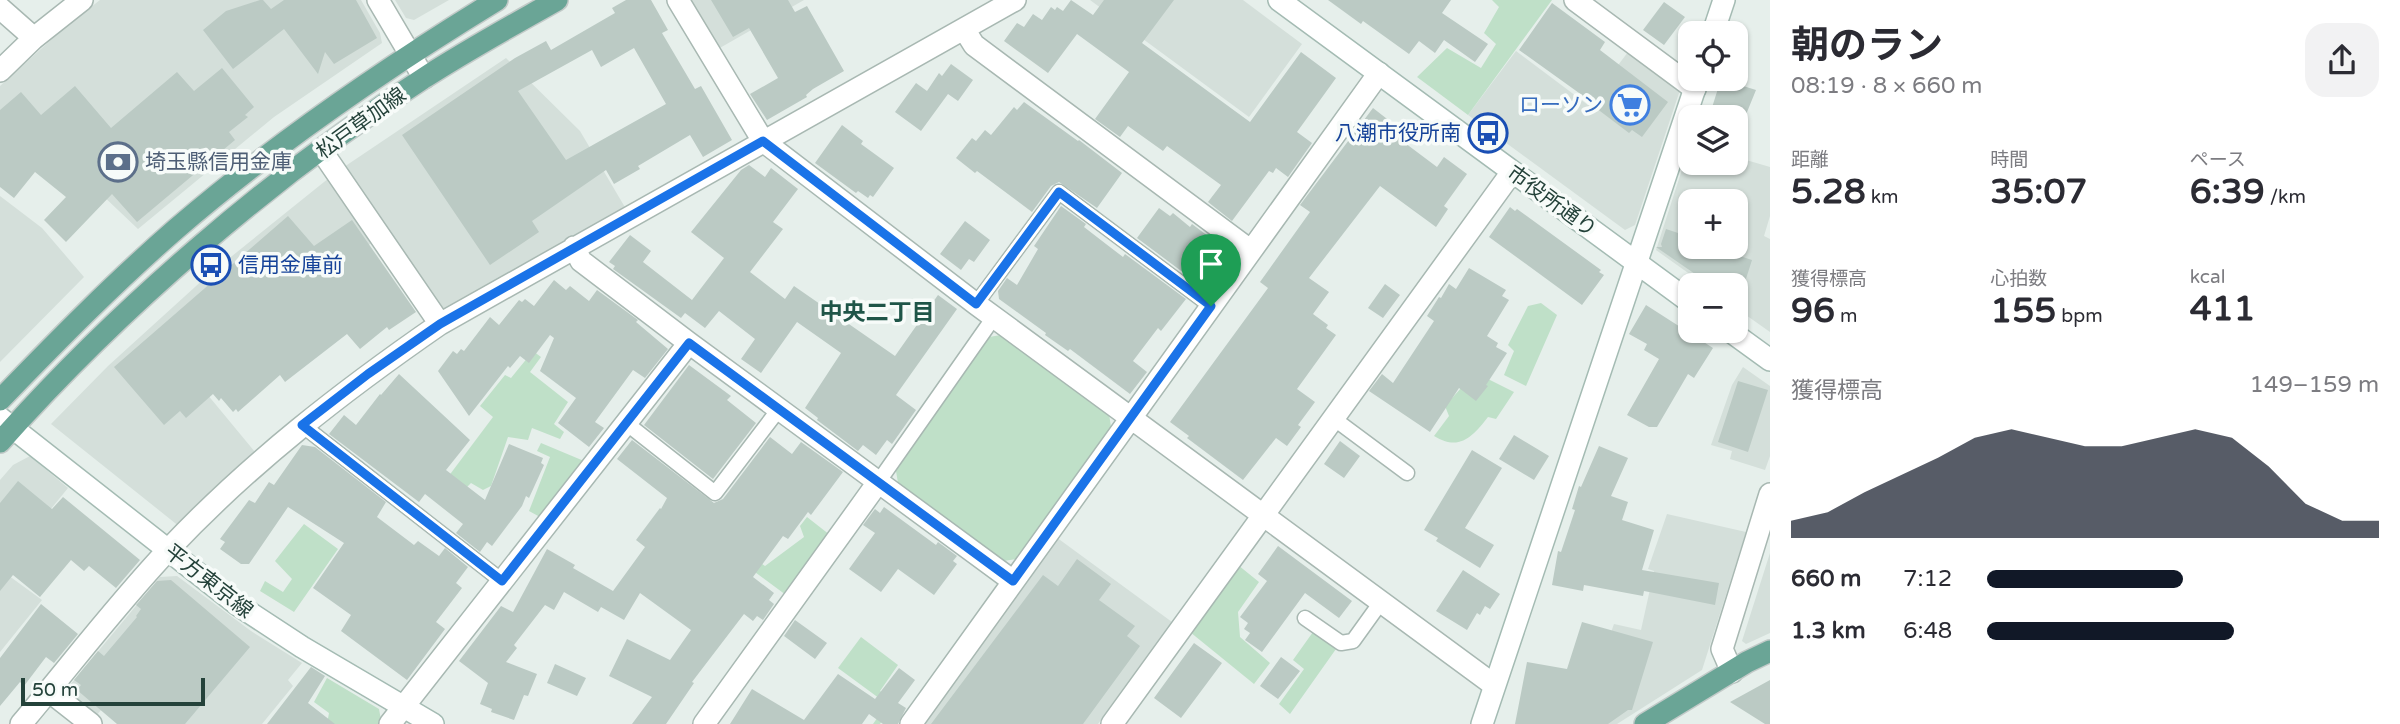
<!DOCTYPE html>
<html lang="ja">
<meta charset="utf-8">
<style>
body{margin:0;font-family:"Varela Round","Noto Sans JP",sans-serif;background:#f2f2f3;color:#2b2b33;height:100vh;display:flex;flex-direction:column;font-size:26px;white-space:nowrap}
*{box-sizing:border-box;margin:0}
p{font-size:23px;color:#7c7c81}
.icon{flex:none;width:38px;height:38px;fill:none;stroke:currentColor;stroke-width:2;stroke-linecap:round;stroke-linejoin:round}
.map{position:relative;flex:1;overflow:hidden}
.details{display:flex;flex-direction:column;background:#fff;width:630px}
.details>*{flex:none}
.fabs{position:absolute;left:1678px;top:21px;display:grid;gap:14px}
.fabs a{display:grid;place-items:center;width:70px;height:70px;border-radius:14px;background:#fff;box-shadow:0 2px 5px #0004;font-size:35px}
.scale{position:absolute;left:21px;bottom:18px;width:184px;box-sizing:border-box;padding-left:7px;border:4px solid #24423a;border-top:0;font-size:19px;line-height:24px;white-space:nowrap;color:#24423a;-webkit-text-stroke:5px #f7fbf9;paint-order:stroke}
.pin{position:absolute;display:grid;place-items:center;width:60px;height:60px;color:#fff;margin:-72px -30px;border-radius:50% 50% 50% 0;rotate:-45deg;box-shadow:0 0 7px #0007}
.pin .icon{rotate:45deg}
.round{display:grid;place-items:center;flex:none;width:74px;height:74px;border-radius:21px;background:#f2f2f3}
.overview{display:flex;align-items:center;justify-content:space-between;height:119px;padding:0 21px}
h1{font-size:38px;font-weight:700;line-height:52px}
.metrics{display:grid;grid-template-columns:repeat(3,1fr);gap:10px;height:119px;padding:7px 21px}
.metrics div{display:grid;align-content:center}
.metrics b{font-size:35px;font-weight:700}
.metrics small{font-size:19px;font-weight:400}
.metrics p{font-size:19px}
.chart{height:196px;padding:14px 21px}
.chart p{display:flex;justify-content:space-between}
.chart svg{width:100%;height:126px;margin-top:7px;fill:#111827;opacity:.7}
ul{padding:0 21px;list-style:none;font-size:23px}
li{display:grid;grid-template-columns:112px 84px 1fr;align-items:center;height:52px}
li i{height:18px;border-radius:9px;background:#111827}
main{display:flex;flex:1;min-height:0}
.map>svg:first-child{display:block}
.built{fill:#d4dfda;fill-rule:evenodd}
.green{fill:#bfe0c8}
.building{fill:#bbcac4;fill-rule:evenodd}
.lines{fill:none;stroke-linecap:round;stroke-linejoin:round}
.lane-casing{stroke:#a8b8b2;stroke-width:17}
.street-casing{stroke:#a8b8b2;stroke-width:24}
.secondary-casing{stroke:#a4bbb3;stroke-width:24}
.primary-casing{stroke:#c2cac8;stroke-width:24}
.lane{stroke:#fff;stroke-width:14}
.street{stroke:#fff;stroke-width:21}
.secondary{stroke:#fff;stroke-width:21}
.primary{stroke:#6aa596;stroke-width:21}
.route-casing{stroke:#fff;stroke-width:14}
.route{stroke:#1a73e8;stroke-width:9}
.labels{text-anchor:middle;stroke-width:7;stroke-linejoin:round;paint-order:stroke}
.shop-label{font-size:21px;fill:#366cbe;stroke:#f7fbf9;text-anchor:end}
.street-label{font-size:21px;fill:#24423a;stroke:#f7fbf9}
.transit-label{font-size:21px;fill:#164399;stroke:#f7fbf9;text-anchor:end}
.service-label{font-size:21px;fill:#4e5e75;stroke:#f7fbf9;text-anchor:start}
.neighbourhood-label{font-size:23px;font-weight:bold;fill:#1f5548;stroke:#f7fbf9}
</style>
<main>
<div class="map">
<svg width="1770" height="724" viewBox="0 0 1770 724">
<rect width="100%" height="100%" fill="#e6efeb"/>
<path class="built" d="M100 0H361L380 33 382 43 274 117 138 229 59 154 0 118V86L63 29Z
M395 0H449L414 20 406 18Z
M690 0H804L718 49Z
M1090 0H1243L1302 44 1249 117Z
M1516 51 1588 105 1628 52 1680 90 1635 225 1625 230 1468 115Z
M506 58 580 131 626 209 447 310 441 308 344 167Z
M1690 145V163H1736V157L1770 167V216L1764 236 1770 239V332L1736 308V285H1705L1656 250ZM1690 201H1736V247H1690Z
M329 178 373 242 339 265 207 394 255 452 180 527 51 424 108 366 206 277Z
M0 196 42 228 84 277 0 362Z
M1743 367 1770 386V456L1765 470 1730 459 1732 451 1711 445 1732 385Z
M30 456 68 488 1 570 42 600 0 652V480L13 465Z
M1667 514 1746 532 1702 670 1617 724H1584L1581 715 1614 624 1641 630 1654 571 1648 569Z
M1056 537 1172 622 1098 724H921Z
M1770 553V633L1746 644 1742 641Z
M177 576 251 631 302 663 288 680 293 686 262 724H156L116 692 96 716 65 691 160 577Z"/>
<path class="green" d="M1492 0H1552L1468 115 1417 77 1447 48 1481 68 1496 44 1484 33 1499 7Z
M1541 303 1557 315 1526 386 1504 375 1514 351 1508 345 1528 306Z
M1001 335 1109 414 1111 427 1016 559 1004 561 898 483 896 471 989 337Z
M533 351 541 357 530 372 568 402 554 424 564 432 560 439 532 428 528 440 508 437 491 486 483 490 471 483 465 489 448 477 493 417 480 406 505 375 511 378Z
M1470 378H1486L1514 392 1496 419 1488 417C1473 436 1460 452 1434 436L1449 416 1445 406Z
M541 443 584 461 540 517 529 511 550 457 537 451Z
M807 517 830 535 786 595 721 547 726 540 765 566 804 537 800 526Z
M304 524 338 549 294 612 260 591 265 581 283 592 292 579 275 561Z
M1238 565 1259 582 1238 612 1240 637 1270 663 1254 684 1190 632Z
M1313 632 1336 649 1290 714 1279 704 1304 669 1293 660Z
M861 637 898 665 880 691 895 702 880 724H873L887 704 838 668Z
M327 678 379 709 381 720 379 724H327L329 713 314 702Z"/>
<path class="building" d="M260 0H263L271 9 284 0H356L377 38 334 64 325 52 318 74 284 29 233 69 203 30 226 11Z
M626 0H651L668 30 662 33 695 89 701 86 732 140 703 157 690 135 638 166 640 169 614 184 606 170 532 221 539 232 490 265 402 135 515 58 546 41 551 50 615 13 612 8ZM634 48 666 104 566 160 518 91 592 50 601 67Z
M711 0H788L795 12 807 6 844 71 813 89 806 95 807 97 767 120 750 94 778 78 749 28 733 37Z
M1071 0 1093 15 1104 0H1174L1142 43 1250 122 1301 52 1336 78 1297 132 1312 143 1288 177 1276 168 1273 173 1269 171 1232 221 1208 202 1221 185 1167 146 1163 151 1128 126 1120 137 1095 119 1129 72 1077 34 1048 73 1004 41 1017 23 1024 27 1033 14 1042 20 1051 7 1055 10 1057 7 1063 11Z
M1328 0H1451L1442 13 1488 44 1475 62 1444 40 1435 53 1419 41 1409 54 1363 21 1361 24Z
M1664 2 1685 17 1664 45 1643 30Z
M1552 3 1605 42 1600 50 1668 102 1642 137 1632 130 1629 133 1592 105 1593 103 1519 50Z
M951 64 973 80 958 101 948 94 921 131 895 112 916 83 927 91 939 73 942 76Z
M222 68 254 107 245 115 248 117 229 132 235 140 137 222 112 194 66 242 44 220 66 197 35 172 14 198 0 187V110L21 92 41 115 75 86 111 128 177 72 194 91Z
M1721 79 1756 90 1745 117H1709Z
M1024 102 1078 141 1079 140 1122 173 1097 208 1059 182 1051 186 1032 212 977 171 975 173 956 158 972 138 976 141 985 130 991 135 1014 107 1017 110Z
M1373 108 1391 122 1389 125 1408 139 1405 143 1437 167 1444 157 1467 174 1444 206 1448 209 1436 227 1380 186 1309 278 1329 292 1313 314 1328 325 1326 328 1336 335 1297 389 1315 402 1298 425 1301 427 1287 446 1276 438 1243 480 1187 438 1189 436 1170 422 1268 288 1260 282 1310 212 1300 205Z
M842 125 863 141 861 144 894 168 873 197 870 195 868 198 858 191 856 193 815 163Z
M749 165 765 177 771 168 798 189 773 222 783 229 750 272 785 299 794 286 895 356 938 295 957 309 896 395 916 410 892 444 887 440 876 455 863 445 858 451 817 420 818 418 805 408 841 353 797 322 761 373 741 359 755 339 719 311 705 328 685 313 681 318 613 269 615 266 609 262 630 235 651 251 643 262 692 300 724 258 691 232 741 170Z
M1061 206 1086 224 1084 227 1106 244 1123 257 1125 254 1186 299 1161 331 1158 328 1133 361 1147 372 1130 394 1070 349 1068 351 1045 335 1046 333 999 299 998 291 1007 278 1017 285 1038 249 1034 246Z
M1510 207 1515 211 1517 209 1601 270 1599 272 1604 275 1582 305 1489 237Z
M1159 208 1170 216 1173 213 1190 227 1192 224 1221 246 1210 261 1215 265 1200 285 1137 238Z
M288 216 314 246 352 220 416 312 389 330 387 327 360 349 347 334 285 382 280 375 238 412 236 409 233 412 221 398 219 401 213 394 186 418 180 411 164 425 114 367Z
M965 221 990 240 974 262 969 259 961 270 940 254Z
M1666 229 1690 237V247H1712L1752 260 1744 285H1711L1656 247H1662L1661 244Z
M1469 268 1506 290 1502 296 1509 300 1487 336 1498 343 1496 347 1507 353 1486 385 1488 386 1476 401 1459 388 1430 432 1369 391 1382 374 1393 383 1434 321 1427 316 1439 297 1441 298 1449 284 1456 289Z
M554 280 566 290 570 286 589 301 597 290 638 320 636 322 668 349 645 378 633 370 595 422 604 428 589 447 558 423 576 398 540 371 554 338 550 335 529 363 520 356 510 368 508 366 469 416 438 371 453 351 457 354 461 349 464 351 490 317 499 325 519 300 522 302 525 299 534 306Z
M1385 284 1400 295 1383 318 1368 308Z
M1646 305 1713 348 1694 378 1688 374 1657 427H1649L1627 415 1659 359 1644 350 1647 344 1629 334Z
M689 365 731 396 727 400 756 423 713 479 644 425Z
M399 374 470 440 446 470 485 500 509 444 543 458 541 463 544 465 529 498 526 496 522 506 492 546 487 542 480 552 456 533 463 524 425 494 419 502 329 434 344 415 356 425 380 394 381 395Z
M1738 381 1768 390 1748 452 1718 442Z
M1514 435 1549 456 1534 480 1499 459Z
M770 437 792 454 801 442 843 472 811 515 808 512 788 539 783 536 753 577 774 593 769 600 774 604 763 620 757 616 753 621 744 614 692 682 694 683 666 724H632L652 697 609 676 627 639 670 660 691 630 640 593 624 620 601 607 598 612 564 592 554 610 545 605 514 645 517 648 506 662 537 674 528 696 524 695 514 720 491 712 492 709 480 704 488 683 459 661 501 606 513 612 547 549 575 565 573 568 613 591 645 547 636 540 660 508 661 509 667 498 617 459 632 440 714 503 723 499Z
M1340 441 1360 456 1344 478 1324 464Z
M302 445 315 447 386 502 377 517 414 545 418 541 439 556 445 548 468 567 456 583 462 588 436 622 445 629 407 680 341 631 351 615 313 588 344 543 288 507 249 564H241L220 549 225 542 220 539 249 500 255 503 269 482 274 485Z
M1599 446 1628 458 1611 496 1628 502 1622 520 1654 530 1642 570 1719 583 1715 605 1644 591 1643 596 1584 585 1583 591 1552 585 1558 551 1561 552 1575 510 1572 509 1579 486 1581 487Z
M1472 450 1502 468 1465 528 1494 545 1480 568 1436 541 1438 538 1424 530Z
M18 481 52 509 63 497 140 560 116 588 89 566 84 571 71 560 40 597 13 575 0 591V503Z
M884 507 936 545 938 542 957 556 953 561 957 564 934 595 898 569 881 592 849 569 875 533 863 525 875 509 880 513Z
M1278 546 1352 601 1339 618 1305 593 1262 652 1245 640 1250 633 1244 629 1248 623 1240 617 1267 581 1258 574Z
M1077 559 1111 584 1099 600 1135 626 1127 636 1140 646 1083 724H931L1043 575 1058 586Z
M1463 570 1500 594 1490 609 1485 606 1480 615 1477 613 1467 630 1436 611Z
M171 580 250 647 185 724H117L77 690 81 685 74 680 98 651 104 656 137 617 136 616 141 609 136 605 157 581Z
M41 604 78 634 54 663 46 657 24 686 20 682 0 706V658Z
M795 620 827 643 815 659 784 636Z
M1582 622 1653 642 1632 710H1628L1608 724H1515L1527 662 1567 669Z
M1194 643 1222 663 1181 718 1154 698Z
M1281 657 1300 671 1278 699 1260 686Z
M555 664 586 678 577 696 547 683Z
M311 667 325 676 308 703 335 724H267Z
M899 668 915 680 898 703 906 708 898 724H883L869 714 862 724H730L752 689 804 720 838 674 875 699Z
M1770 680V724H1765L1730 702Z"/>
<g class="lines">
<g class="lane-casing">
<path id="lane" d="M976 304 1059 192 1211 306
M1333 418 1407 473
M626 423 715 493 779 409
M302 425 502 581
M879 481 994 317
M1305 618 1341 643 1353 641 1381 602"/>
</g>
<g class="street-casing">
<path id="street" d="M378 0 424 78
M678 0 763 141 976 304 1494 685
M1575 0 1695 89
M0 8 34 38
M964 29 974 45 1251 251
M0 71 34 38 82 0
M321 150 440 324
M574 247 581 261 689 343 1013 581
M1732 672 1722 649 1770 494
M49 691 91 724
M21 724C70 666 117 604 169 549 250 463 343 391 440 324L1015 0
M390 724 689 343
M704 724 879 481
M911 724 1379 73
M1112 724 1512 172"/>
</g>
<g class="secondary-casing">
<path id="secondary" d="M1279 0 1690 302
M1713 33 1724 0
M1730 331 1770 360
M0 418 238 605 302 647 433 724
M1482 724 1698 79"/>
</g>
<g class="primary-casing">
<path id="primary" d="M0 400C57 341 114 283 176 229 276 143 384 69 497 0
M0 442C119 308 273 175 424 78 467 50 513 25 557 0
M1645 724 1747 662 1770 651"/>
</g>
<use href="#lane" class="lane"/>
<use href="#street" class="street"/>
<use href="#secondary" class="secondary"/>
<use href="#primary" class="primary"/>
</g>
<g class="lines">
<g class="route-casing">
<path id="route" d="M763 141 976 304 1059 192 1211 306 1013 581 689 343 502 581 302 425 368 374 440 324Z"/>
</g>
<use href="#route" class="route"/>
</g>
<defs>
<g id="supermarket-ring" transform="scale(2.0125)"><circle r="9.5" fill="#f7fbf9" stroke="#3f7fe0" stroke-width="1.5"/><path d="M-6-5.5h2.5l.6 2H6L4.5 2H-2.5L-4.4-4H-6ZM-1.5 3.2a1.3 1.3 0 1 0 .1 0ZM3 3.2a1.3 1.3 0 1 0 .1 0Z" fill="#3f7fe0"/></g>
<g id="bus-ring" transform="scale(2.0125)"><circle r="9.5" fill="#f7fbf9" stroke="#1a4fb4" stroke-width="1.5"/><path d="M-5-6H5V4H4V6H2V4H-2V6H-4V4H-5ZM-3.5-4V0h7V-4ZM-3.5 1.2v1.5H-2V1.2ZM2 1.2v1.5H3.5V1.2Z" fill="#1a4fb4"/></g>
<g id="bank-ring" transform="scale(2.0125)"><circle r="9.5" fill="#f7fbf9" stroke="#5c6f8a" stroke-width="1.5"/><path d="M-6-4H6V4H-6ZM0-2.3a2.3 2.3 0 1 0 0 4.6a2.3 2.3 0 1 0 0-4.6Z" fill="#5c6f8a"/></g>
</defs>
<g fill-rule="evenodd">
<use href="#supermarket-ring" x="1630" y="105"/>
<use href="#bus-ring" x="1488" y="133"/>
<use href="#bank-ring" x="118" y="162"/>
<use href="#bus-ring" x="211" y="265"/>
</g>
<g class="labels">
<g class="shop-label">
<text x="1603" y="112">ローソン</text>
</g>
<g class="street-label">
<text transform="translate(361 123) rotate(-36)" y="7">松戸草加線</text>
<text transform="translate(1552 201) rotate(36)" y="7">市役所通り</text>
<text transform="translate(209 581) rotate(38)" y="7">平方東京線</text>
</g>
<g class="transit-label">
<text x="1461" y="140">八潮市役所南</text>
<text x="238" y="272" text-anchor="start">信用金庫前</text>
</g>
<g class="service-label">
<text x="145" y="169">埼玉縣信用金庫</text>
</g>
<g class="neighbourhood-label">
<text x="877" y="320">中央二丁目</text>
</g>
</g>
</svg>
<div class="fabs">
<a><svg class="icon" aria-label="locate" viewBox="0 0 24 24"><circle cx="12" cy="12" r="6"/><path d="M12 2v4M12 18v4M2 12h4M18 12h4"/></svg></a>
<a><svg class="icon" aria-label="layers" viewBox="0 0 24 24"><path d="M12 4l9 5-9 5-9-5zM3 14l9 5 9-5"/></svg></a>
<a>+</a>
<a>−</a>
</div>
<div class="scale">50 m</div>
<div class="pin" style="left:1211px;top:306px;background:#1e9e55"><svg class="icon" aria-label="arrive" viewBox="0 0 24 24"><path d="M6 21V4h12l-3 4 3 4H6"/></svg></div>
</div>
<section class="details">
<div class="overview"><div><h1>朝のラン</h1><p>08:19 · 8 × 660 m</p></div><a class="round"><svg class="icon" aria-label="share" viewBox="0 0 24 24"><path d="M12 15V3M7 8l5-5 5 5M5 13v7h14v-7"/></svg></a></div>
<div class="metrics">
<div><p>距離</p><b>5.28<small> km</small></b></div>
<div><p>時間</p><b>35:07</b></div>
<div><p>ペース</p><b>6:39<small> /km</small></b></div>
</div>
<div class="metrics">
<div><p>獲得標高</p><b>96<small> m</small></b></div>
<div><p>心拍数</p><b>155<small> bpm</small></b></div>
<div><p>kcal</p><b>411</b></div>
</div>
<div class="chart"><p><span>獲得標高</span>149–159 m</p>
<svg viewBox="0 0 160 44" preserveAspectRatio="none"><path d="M0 44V38L10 35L20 28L30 22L40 16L50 9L60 6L70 9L80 12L90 12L100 9L110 6L120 9L130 19L140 32L150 38L160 38V44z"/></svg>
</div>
<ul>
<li><b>660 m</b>7:12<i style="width:50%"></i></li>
<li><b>1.3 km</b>6:48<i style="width:63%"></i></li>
</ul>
</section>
</main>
